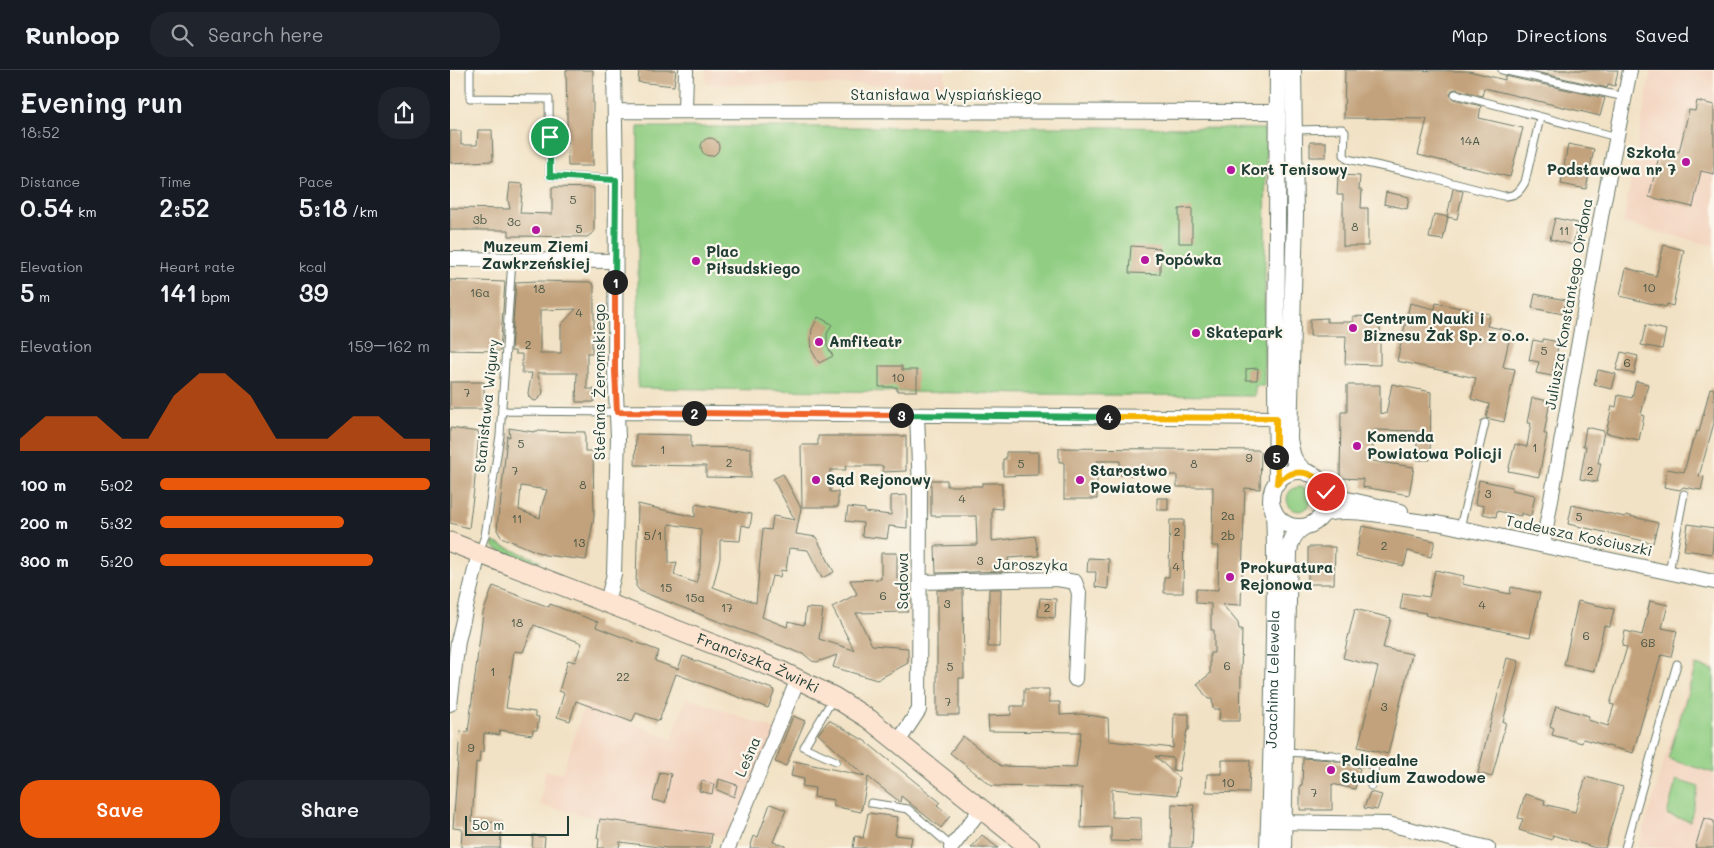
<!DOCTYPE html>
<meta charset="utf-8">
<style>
body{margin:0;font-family:Mali,sans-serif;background:#20242c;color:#f1f3f6;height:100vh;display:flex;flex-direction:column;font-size:19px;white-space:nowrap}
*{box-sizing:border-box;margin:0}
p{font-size:16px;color:#9ea1a6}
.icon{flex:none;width:28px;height:28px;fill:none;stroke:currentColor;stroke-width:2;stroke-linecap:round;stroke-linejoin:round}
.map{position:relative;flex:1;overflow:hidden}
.drawer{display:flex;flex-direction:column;background:#171b24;width:450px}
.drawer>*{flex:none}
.scale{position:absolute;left:15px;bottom:12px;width:104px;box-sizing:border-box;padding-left:5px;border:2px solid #1f3d34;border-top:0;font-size:14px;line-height:18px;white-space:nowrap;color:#1f3d34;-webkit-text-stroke:4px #fbf7ec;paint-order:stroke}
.pin{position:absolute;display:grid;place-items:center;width:42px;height:42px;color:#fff;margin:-21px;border:2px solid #fff;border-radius:50%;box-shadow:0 1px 5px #0007}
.km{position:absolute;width:25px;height:25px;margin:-12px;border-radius:50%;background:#222;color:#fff;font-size:14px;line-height:25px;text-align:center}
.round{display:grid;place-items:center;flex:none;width:52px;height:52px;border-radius:20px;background:#20242c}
.summary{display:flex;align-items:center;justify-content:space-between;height:85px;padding:0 20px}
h1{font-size:28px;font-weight:600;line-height:38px}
.stats{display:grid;grid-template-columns:repeat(3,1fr);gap:8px;height:85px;padding:5px 20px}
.stats div{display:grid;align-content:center}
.stats b{font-size:25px;font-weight:600}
.stats small{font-size:14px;font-weight:400}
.stats p{font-size:14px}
.chart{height:140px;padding:10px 20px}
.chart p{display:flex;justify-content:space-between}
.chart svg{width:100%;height:90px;margin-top:5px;fill:#ea580c;opacity:.7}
.action{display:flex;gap:10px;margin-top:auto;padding:10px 20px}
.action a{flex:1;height:58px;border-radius:20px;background:#ea580c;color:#fff;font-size:20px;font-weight:600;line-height:58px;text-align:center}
.action a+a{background:#20242c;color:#f1f3f6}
ul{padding:0 20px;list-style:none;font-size:16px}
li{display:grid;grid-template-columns:80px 60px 1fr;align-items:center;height:38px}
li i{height:12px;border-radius:6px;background:#ea580c}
header{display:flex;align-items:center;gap:30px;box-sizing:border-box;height:70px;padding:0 25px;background:#171b24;border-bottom:1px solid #363941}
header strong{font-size:24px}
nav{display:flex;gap:28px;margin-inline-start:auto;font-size:18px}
.search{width:350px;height:45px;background:#20242c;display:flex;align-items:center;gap:12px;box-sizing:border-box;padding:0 18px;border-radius:20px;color:#9ea1a6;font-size:19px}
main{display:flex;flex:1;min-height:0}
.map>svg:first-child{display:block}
.built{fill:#f3d4bf}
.green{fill:#91ce83;stroke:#58865c}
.building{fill:#c2a27c;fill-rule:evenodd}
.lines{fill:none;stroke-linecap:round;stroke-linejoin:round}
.service-casing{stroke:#697767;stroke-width:9}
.minor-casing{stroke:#697767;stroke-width:16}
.tertiary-casing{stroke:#697767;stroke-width:18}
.secondary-casing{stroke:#697767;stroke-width:21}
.service{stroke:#fff;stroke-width:7}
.minor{stroke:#fff;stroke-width:14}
.tertiary{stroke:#fff;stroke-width:16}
.secondary{stroke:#fde4d1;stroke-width:19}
.split-1-casing{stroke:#fff;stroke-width:10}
.split-2-casing{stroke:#fff;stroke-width:10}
.split-3-casing{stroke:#fff;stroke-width:10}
.split-4-casing{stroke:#fff;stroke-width:10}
.split-5-casing{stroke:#fff;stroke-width:10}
.split-6-casing{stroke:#fff;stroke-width:10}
.split-1{stroke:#22a559;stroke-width:6}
.split-2{stroke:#f0652b;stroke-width:6}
.split-3{stroke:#f0652b;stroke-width:6}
.split-4{stroke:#22a559;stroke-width:6}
.split-5{stroke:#f5b400;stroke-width:6}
.split-6{stroke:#f5b400;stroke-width:6}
.poi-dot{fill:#b5179e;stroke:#fbf7ec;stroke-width:2}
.labels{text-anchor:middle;stroke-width:4.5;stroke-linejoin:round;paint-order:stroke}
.number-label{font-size:12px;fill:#485646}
.street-label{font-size:15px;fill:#1f3d34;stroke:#fbf7ec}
.poi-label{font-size:15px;font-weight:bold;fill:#1f3d34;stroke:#fbf7ec;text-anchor:start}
</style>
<header>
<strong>Runloop</strong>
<div class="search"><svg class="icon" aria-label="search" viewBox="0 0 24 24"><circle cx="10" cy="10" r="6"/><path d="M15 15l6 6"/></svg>Search here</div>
<nav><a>Map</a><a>Directions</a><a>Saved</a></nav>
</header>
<main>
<section class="drawer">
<div class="summary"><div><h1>Evening run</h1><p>18:52</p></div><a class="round"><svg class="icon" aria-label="share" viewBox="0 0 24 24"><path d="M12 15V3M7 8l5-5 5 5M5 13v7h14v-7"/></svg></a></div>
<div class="stats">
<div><p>Distance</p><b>0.54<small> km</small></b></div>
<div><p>Time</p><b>2:52</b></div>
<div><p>Pace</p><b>5:18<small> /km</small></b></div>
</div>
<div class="stats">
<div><p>Elevation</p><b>5<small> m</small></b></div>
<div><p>Heart rate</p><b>141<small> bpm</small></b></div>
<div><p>kcal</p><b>39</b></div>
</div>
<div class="chart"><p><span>Elevation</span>159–162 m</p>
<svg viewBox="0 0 160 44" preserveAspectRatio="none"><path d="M0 44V38L10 27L20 27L30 27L40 38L50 38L60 17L70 6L80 6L90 17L100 38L110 38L120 38L130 27L140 27L150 38L160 38V44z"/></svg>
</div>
<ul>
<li><b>100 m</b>5:02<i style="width:100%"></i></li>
<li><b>200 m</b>5:32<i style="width:68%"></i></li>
<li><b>300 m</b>5:20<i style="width:79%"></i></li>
</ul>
<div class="action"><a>Save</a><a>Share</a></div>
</section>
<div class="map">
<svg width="1264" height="778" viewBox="0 0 1264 778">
<rect width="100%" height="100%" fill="#fbf7ec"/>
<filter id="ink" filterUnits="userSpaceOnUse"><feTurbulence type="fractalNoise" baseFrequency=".02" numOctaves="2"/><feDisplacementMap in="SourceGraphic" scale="10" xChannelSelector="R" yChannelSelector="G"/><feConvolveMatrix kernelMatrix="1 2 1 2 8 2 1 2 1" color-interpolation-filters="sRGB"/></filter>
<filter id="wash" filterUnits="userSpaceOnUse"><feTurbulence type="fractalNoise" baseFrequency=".0096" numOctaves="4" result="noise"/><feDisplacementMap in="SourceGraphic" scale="20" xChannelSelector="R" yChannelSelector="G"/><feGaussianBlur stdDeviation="1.12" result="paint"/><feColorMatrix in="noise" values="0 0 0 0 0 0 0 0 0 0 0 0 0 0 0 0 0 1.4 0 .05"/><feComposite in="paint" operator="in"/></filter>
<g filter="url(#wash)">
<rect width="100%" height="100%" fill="#f2e2c5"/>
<path class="built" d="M256 0H495V15L256 14Z
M1201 0H1264V176L1173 153Z
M1243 593 1264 598V778H1188Z
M236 627 327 660 280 769 262 764 150 749 90 735 95 701 112 703 135 635 222 669Z"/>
<path class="green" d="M188 57H664L813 59 816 61 814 316H805V326L651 325 188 318Z
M837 429a12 12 0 1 1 24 0a12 12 0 1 1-24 0Z
M43 472 91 491 83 493 48 480 44 477Z
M1246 595 1264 600V703L1218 689Z
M1226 710 1249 717 1240 751 1217 745Z"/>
<g id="blocks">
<path class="building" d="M116 0H143V96H118Z
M189 0H226L224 16 188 12Z
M895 0 1019 1 1055 10V6L1155 28 1150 46 1034 18 1032 26 1006 19 1002 20 1000 25 1003 29 1031 36 1029 48 1073 58 1060 107 968 85 977 49 894 48Z
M1077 0H1168L1165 16 1158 14 1157 18Z
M1247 31 1264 35V104L1251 101 1243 137 1199 127 1211 78 1229 82 1239 40 1245 41Z
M28 60H42L43 91 0 93V61H11V75H27Z
M251 77a9 9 0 1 1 18 0a9 9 0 1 1-18 0Z
M860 72H876V87H860Z
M1118 74 1144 79 1136 119 1111 114Z
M888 105 910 106 909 120H912L911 138H918V176H893V125H887Z
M60 113 73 114 70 143 102 144V117L144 118V162L137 167 63 166H59V160H0V138L60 139 58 130Z
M1003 119 1013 121 1007 149 997 147Z
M936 122 959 127 957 139 934 134Z
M742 138V173H729V139Z
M984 144 998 147 993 170 979 168Z
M1105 148 1128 153 1123 175 1100 169Z
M1214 175 1234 180 1223 236 1217 234 1216 237 1170 226 1176 198 1206 206Z
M681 176 710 178V204L679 203Z
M0 210 55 212 50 281 0 280Z
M87 211 140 212 144 215V266H142V283H137V319H144V332H126L127 303H87L93 321 92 325 86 331 82 330 79 327 78 323 82 303H72V284H65V281H61L66 212ZM126 239 111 255V283H90V240Z
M1085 224 1116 230 1113 244 1082 238Z
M960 233 985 239 986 233 1040 244 1037 256 1061 261 1053 297 1065 299 1054 352 1036 348 1039 334 1021 329 1026 308 947 291Z
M903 246 923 247V253H930V295L895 294 896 266H860V249L877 248V252H903Z
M368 247 382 254 377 264V276L383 286 369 293 362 281 361 268 362 259Z
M1196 255 1216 260 1212 279 1191 275Z
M1093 269 1109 272 1102 306 1086 303 1089 292 1079 290 1083 270 1093 272Z
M1171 282 1188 286 1184 304 1166 300Z
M429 296H452V300H467V321H447V317H429Z
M808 298 807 310H796V299Z
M1148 300 1166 304 1162 319 1144 315Z
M1186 311 1198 314 1191 345 1194 346 1189 370 1156 363 1162 336 1166 337 1168 325 1182 328Z
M0 312H34V339H0Z
M942 314 981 322 980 390H967V361L924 360 922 391 964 397 959 425 913 417V409L890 408 891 342H897V315H930V343L936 344Z
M1260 318 1264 319V353L1249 406 1254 407 1251 420 1233 417 1230 420 1214 417 1217 399 1234 402 1243 369H1245L1247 361 1249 362Z
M1082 328 1100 331 1094 364H1097L1089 407 1058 401 1065 374 1077 377 1081 353H1077Z
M1136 357 1154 361 1148 393H1151L1147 412 1130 409 1136 376H1133Z
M0 358 29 362 24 419 19 458 0 453Z
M59 358 84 362V361L135 362V381H143L144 447 136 490 95 485 51 467 47 460 49 438H50L57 366 60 367ZM71 416 97 420 92 435 90 448 69 440Z
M186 364 241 365V377L301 378V408L256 407V396L185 395Z
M368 366H456V401L433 402V396H395L396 400H380V422H388V437H352L351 375H368Z
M609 378 808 380 811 383 810 419 795 418 791 535 772 534 788 553 789 559H792L790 651H769L770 639H763L762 629H758L747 614 760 604V583H764V560H761V534L746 533V519L768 520 769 476H762L763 417H727V405H670V391H647V429H614V392H609Z
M556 382H588V405L553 406V389H556Z
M333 404 351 438 346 464 366 467 384 502 372 508 358 480 339 478 336 501 331 500 330 507 322 506 312 547 337 557 338 551 354 555 356 538 373 539 369 569 404 580 382 537 407 524 400 510 431 509V483H447V509H458V542L406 543 422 575 458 578V593L427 610 383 597 387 585 367 592 362 591 355 585 190 521 186 516 188 434 245 447V434L302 444 300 457 292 455 290 471 270 470V488L263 517 306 533 313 459 321 460 323 446 345 450 323 409ZM219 454 251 459 250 499 246 513 224 505 227 492 219 493Z
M481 410H497V416H532V413H552V439L542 438V471L585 466 589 486 558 488 559 501 486 503 485 476 527 475 526 446H481Z
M1029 410 1062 417V420L1085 425 1081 446 1071 443V446L1047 441 1046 447 1033 444 1034 436 1025 434Z
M457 425V458L439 456 437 469 412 466 413 453 396 451 398 437 415 439V442L441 445V426Z
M707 428H718V440H707Z
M1122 435 1175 447 1176 445 1208 453 1203 473 1118 454Z
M720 450H734L733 523H714V507H719Z
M1238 454 1264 458 1262 484 1234 480Z
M912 456 985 471 981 487 958 481 954 496 906 486Z
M858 477H885L884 514H858Z
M638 488 659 489 658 519 645 517 646 502H637Z
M985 500 1014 506 1012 514 1060 524 1061 517 1090 523 1080 567 975 545 976 543 950 539 953 523 979 527Z
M43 516 99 537 100 534 148 552 146 557 209 581 205 591 228 599 233 586 325 620 318 638 226 604 209 651 186 643 182 652 126 631 120 651 107 647 114 623 109 621 118 590 125 592 132 573 84 555 73 582 64 581 56 638 85 642V646L89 647 87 660H83L82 665 50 660 49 665 34 663 33 682H30L29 693 26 692 22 751 52 753 50 778H11L12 759 3 758 10 661 18 662 33 543Z
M539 519H551L550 577H538Z
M487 520H513L514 608H509V645H487Z
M590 528 606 529 605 548 588 546Z
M1128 531 1164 539 1160 557 1154 556 1144 601 1114 595Z
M1200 531 1218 535 1212 558 1227 561 1221 587 1211 585 1183 683 1133 669 1132 673 1102 665 1104 658 1100 656 1106 636 1139 646 1138 650 1158 656 1164 635 1160 634 1177 577 1172 576 1175 561 1192 565Z
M905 539 941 548 933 578 962 584 938 684 908 677 928 597 893 588Z
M1057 588 1069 591 1053 652H1056L1042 707 1028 703Z
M574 619H599V632H610V645L631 644 658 648 659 671 723 678 724 644H739V660H737L729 701 723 700V688L705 686 729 708 727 725 662 719V747L691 748V772L661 771V757L631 758 632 718 542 716 500 683 513 666 551 696 626 698 631 662 539 661 538 646 561 645V636H574Z
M343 646 355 651 336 696 325 692Z
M379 650 415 671 490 732 487 735 500 746 491 758 451 726 450 732 418 707 411 742 383 736 384 730 364 727 365 718 352 716 354 709 341 706 344 691 415 706 368 664Z
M853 688 882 690 910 698 905 719 882 714V740H850V715H852Z
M772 690H800L799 723 756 722 757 704H772Z
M210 702 221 704 215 733 203 730Z
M1136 707 1173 717 1155 778H1146L1103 765 1102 770 1069 760 1073 749 1068 748 1075 724 1095 730 1094 734 1125 742Z
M269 709 287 715 284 727 267 720Z
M252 711 264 714 262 724 249 721Z
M920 722 932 725 927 740 914 738Z
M320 734 336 740 323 772 335 776V778H300L304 766 308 767Z
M722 734 744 735 742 778H721Z
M418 743 448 747 445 765 462 767 460 778H403L405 766 413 768Z
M1254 748 1264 751V778H1245Z
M150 749 262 764 260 778H216L170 772 169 778H148L149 769 147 768Z
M83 765 95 767 94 778H82Z
M532 765 548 778H521Z"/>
</g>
</g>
<g filter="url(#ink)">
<use href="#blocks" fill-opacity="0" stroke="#697767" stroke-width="1"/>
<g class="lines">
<g class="service-casing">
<path id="service" d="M20 0V28L99 29 100 106 166 109
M1052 0 1175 27
M1005 24 1167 67
M844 60 892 59 895 62 894 85 897 89 968 104 1053 126C1065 126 1069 123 1075 112L1090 48
M52 341 167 342
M1010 458 1035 353
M29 482 35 466 50 365 62 190
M1219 502 1234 424
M384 627 354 677 386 691
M836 682 883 685 925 696 921 716
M421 733 458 739 502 777
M1175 778 1227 594"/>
</g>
<g class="minor-casing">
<path id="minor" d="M165 41 827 42
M235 41 236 0
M0 189 165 191
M167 342 826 348
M876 422 884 426 951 441
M873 444C911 437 949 451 987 453L1264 512
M1093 475 1152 141 1180 0
M470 512 607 509 625 512 629 523 625 609
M157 532 164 504 168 367 165 301 166 109 164 0
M0 634 8 571 29 483
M448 672 469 640 470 420 467 345
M824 752 938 754 1038 778
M278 778 348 609
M501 778 531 739"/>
</g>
<g class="tertiary-casing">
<g id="tertiary">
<path d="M843 0 845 145 839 369C842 387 843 392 857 403"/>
<circle cx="849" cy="429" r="28"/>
<path d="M827 413 826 314 828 0"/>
<path id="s1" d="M818 778C821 707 823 635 824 564 825 523 826 482 824 441"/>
<path d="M833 778 839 482C840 471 845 462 854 457"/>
</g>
</g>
<g class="secondary-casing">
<g id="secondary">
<path id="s2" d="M0 472 327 599 384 627 419 649 580 778"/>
</g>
</g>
<use href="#service" class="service"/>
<use href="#minor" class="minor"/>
<use href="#tertiary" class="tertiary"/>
<use href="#secondary" class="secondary"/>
</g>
</g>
<g class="lines" filter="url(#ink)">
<g class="split-1-casing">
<path id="split-1" d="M100 67V106L166 110 165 212"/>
</g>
<g class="split-2-casing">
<path id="split-2" d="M165 212V301L167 342 244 343"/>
</g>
<g class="split-3-casing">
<path id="split-3" d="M244 343 451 345"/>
</g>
<g class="split-4-casing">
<path id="split-4" d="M451 345 658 347"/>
</g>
<g class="split-5-casing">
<path id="split-5" d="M658 347 826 348V387"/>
</g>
<g class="split-6-casing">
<path id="split-6" d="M826 387 828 403 827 413C843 396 867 400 876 422"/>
</g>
<use href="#split-1" class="split-1"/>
<use href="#split-2" class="split-2"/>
<use href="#split-3" class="split-3"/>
<use href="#split-4" class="split-4"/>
<use href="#split-5" class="split-5"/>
<use href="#split-6" class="split-6"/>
</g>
<g class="poi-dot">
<circle cx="1236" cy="92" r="5"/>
<circle cx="781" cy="100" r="5"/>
<circle cx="86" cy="160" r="5"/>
<circle cx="695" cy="190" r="5"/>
<circle cx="246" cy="191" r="5"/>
<circle cx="903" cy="258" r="5"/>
<circle cx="746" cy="263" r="5"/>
<circle cx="369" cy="272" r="5"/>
<circle cx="907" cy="376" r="5"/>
<circle cx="366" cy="410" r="5"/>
<circle cx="630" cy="410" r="5"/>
<circle cx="780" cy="507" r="5"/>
<circle cx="881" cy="700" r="5"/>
</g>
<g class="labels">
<g class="number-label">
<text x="1020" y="75">14A</text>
<text x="123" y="134">5</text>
<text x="30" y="154">3b</text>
<text x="64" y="156">3c</text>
<text x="905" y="161">8</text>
<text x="129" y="163">5</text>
<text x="1114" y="165">11</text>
<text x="1199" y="222">10</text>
<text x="89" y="223">18</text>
<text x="30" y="227">16a</text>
<text x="129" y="247">4</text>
<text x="78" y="279">2</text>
<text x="1094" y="285">5</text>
<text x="1177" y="297">6</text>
<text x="448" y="312">10</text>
<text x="17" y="327">7</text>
<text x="71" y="378">5</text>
<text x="1085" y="382">1</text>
<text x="213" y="384">1</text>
<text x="799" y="392">9</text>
<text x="279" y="397">2</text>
<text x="571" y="398">5</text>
<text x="744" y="398">8</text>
<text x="65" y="405">7</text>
<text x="1140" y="405">2</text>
<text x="133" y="419">8</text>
<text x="1038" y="428">3</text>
<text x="512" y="433">4</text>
<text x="778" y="450">2a</text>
<text x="1129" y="451">5</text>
<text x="67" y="453">11</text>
<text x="727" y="466">2</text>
<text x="203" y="470">5/1</text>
<text x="778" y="470">2b</text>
<text x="129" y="477">13</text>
<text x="934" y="480">2</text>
<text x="530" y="495">3</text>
<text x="726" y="501">4</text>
<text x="216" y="522">15</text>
<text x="433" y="530">6</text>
<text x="245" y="532">15a</text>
<text x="497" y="538">3</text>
<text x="1032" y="539">4</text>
<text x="277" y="542">17</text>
<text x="597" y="542">2</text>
<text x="67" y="557">18</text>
<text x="1136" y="570">6</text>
<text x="1198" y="577">6B</text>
<text x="777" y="600">6</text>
<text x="500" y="601">5</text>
<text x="43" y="606">1</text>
<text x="173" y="611">22</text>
<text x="498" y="636">7</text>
<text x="934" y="641">3</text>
<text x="21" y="682">9</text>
<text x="778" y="717">10</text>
<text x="864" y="727">7</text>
</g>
<g class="street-label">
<text x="496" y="30">Stanisława Wyspiańskiego</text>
<text transform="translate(1119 234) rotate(-80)" y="5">Juliusza Konstantego Ordona</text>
<text transform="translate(150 312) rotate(-90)" y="5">Stefana Żeromskiego</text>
<text transform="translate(37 336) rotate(-84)" y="5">Stanisława Wigury</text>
<text transform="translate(1129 466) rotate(12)" y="5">Tadeusza Kościuszki</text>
<text transform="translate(581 495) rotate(1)" y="5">Jaroszyka</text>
<text transform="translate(453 511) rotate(-90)" y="5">Sądowa</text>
<text dy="5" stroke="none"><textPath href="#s2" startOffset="331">Franciszka Żwirki</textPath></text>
<text dy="5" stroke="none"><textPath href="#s1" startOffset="169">Joachima Lelewela</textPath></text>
<text transform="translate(298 687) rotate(-67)" y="5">Leśna</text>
</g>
<g class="poi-label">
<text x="1226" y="88" text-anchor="end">Szkoła<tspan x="1226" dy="17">Podstawowa nr 7</tspan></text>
<text x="791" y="105">Kort Tenisowy</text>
<text x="86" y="182" text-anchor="middle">Muzeum Ziemi<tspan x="86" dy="17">Zawkrzeńskiej</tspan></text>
<text x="256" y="187">Plac<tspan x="256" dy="17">Piłsudskiego</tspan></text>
<text x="705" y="195">Popówka</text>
<text x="913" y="254">Centrum Nauki i<tspan x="913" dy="17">Biznesu Żak Sp. z o.o.</tspan></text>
<text x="756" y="268">Skatepark</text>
<text x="379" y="277">Amfiteatr</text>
<text x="917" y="372">Komenda<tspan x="917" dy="17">Powiatowa Policji</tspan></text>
<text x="640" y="406">Starostwo<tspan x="640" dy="17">Powiatowe</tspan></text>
<text x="376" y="415">Sąd Rejonowy</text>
<text x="790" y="503">Prokuratura<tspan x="790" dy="17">Rejonowa</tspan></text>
<text x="891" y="696">Policealne<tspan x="891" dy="17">Studium Zawodowe</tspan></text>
</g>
</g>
</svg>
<div class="scale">50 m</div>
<div class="pin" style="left:100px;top:67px;background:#1e9e55"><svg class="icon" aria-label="arrive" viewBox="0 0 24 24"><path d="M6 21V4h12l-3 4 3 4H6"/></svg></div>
<div class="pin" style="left:876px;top:422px;background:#d93025"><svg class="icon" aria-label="check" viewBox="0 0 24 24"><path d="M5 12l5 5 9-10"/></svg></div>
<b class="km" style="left:165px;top:212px">1</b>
<b class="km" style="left:244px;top:343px">2</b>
<b class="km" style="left:451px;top:345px">3</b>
<b class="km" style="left:658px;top:347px">4</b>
<b class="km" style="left:826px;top:387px">5</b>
</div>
</main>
